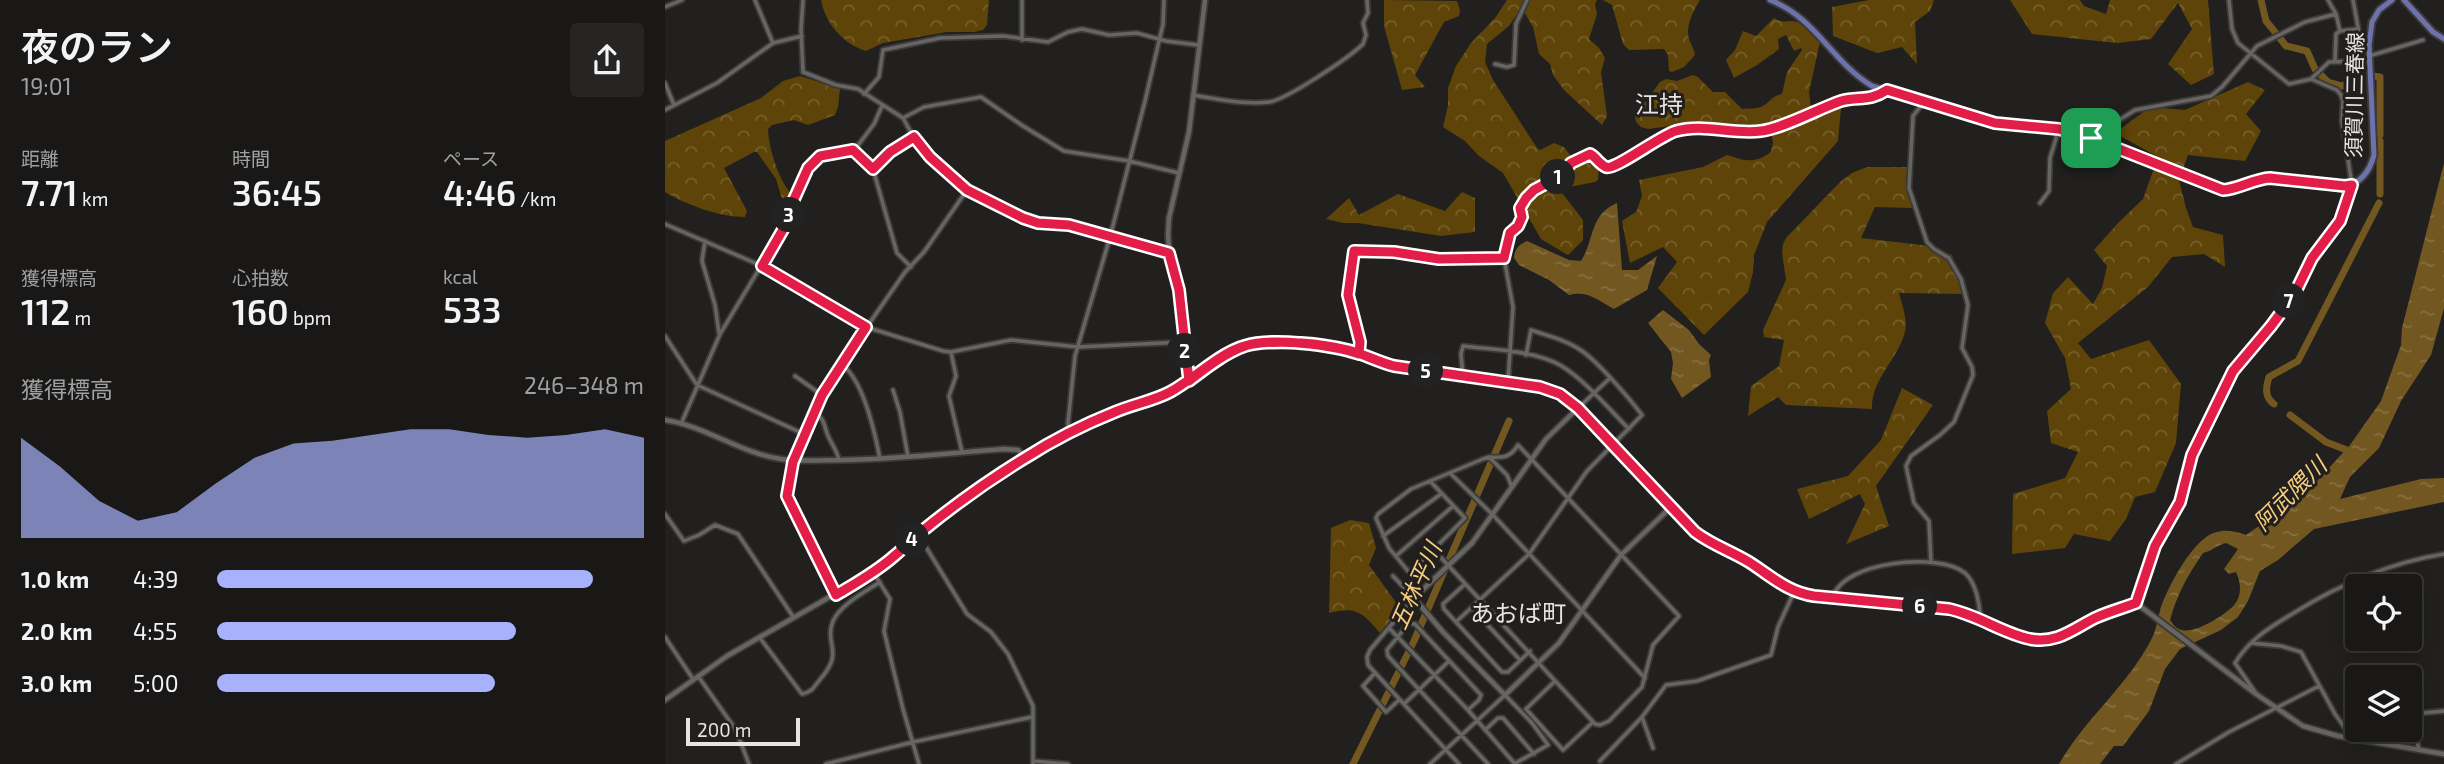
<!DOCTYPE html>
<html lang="ja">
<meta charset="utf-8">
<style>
body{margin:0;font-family:"Exo 2","Noto Sans JP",sans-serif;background:#262523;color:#f1f3f6;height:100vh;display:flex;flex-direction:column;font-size:26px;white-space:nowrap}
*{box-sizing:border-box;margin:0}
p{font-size:23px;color:#9fa0a1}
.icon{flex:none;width:38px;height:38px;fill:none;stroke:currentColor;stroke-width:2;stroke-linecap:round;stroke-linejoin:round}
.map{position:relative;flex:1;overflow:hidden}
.sheet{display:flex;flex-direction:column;background:#191816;width:665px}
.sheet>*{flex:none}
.buttons{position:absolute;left:1680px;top:574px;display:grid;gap:14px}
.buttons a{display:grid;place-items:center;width:77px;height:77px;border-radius:7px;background:#191816;box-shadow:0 4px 18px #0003,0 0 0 2px #373735;font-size:35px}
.scale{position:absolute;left:21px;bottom:18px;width:114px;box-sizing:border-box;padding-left:7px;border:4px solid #e6e5e3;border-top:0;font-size:19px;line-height:24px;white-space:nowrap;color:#e6e5e3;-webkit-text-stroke:5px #21201e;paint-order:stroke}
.pin{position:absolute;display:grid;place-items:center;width:60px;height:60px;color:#fff;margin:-30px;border-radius:14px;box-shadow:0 4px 10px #0006}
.km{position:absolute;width:35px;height:35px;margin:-18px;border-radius:50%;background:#222;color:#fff;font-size:19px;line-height:35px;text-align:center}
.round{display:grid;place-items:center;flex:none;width:74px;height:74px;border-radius:7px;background:#262523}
.head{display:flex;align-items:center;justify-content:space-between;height:119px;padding:0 21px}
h1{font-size:38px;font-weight:600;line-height:52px}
.metrics{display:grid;grid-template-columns:repeat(3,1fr);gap:10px;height:119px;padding:7px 21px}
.metrics div{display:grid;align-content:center}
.metrics b{font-size:35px;font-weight:600}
.metrics small{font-size:19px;font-weight:400}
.metrics p{font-size:19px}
.chart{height:196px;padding:14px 21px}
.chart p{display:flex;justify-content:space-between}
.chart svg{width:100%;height:126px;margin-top:7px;fill:#a7b1fc;opacity:.7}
ul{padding:0 21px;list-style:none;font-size:23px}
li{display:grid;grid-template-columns:112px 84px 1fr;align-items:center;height:52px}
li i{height:18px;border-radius:9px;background:#a7b1fc}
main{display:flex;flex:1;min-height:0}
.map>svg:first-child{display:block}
.forest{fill:url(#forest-crowns)}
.water{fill:url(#water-ripples);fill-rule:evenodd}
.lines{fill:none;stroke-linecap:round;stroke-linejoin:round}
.river{stroke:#725721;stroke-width:7}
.street-casing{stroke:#3b3a38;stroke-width:7}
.secondary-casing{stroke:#3b3a38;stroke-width:8}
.primary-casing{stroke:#3b3a38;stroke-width:9}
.street{stroke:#666562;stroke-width:3.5}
.secondary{stroke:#666562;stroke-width:4.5}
.primary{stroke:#6d72ac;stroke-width:5}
.route-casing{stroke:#fff;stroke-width:14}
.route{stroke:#e11d48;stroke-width:9}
.labels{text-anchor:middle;stroke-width:6;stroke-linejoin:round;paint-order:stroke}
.street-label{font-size:21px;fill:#e6e5e3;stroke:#21201e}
.water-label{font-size:23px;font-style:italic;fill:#f8cd7e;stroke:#21201e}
.quarter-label{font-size:24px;fill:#e6e5e3;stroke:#21201e}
</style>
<main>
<section class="sheet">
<div class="head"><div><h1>夜のラン</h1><p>19:01</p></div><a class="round"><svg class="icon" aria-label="share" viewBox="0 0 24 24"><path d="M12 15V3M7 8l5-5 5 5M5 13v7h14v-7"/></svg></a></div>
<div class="metrics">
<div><p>距離</p><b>7.71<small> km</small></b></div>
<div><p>時間</p><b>36:45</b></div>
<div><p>ペース</p><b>4:46<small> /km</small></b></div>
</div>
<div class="metrics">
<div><p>獲得標高</p><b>112<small> m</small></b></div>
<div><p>心拍数</p><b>160<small> bpm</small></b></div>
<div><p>kcal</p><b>533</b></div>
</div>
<div class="chart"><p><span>獲得標高</span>246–348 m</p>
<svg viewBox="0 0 160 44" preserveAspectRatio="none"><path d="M0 44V9L10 19L20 31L30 38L40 35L50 25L60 16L70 11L80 10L90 8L100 6L110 6L120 8L130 9L140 8L150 6L160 9V44z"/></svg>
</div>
<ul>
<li><b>1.0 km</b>4:39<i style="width:88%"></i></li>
<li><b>2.0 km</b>4:55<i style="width:70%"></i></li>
<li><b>3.0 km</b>5:00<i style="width:65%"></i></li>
</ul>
</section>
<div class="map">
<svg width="1779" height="764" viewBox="0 0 1779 764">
<defs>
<pattern id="forest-crowns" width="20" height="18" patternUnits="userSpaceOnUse" patternTransform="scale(1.75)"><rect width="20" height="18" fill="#5e4408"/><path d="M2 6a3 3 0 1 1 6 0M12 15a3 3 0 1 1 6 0" fill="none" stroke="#755f2c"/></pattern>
<pattern id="water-ripples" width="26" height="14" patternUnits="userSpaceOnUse" patternTransform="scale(1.75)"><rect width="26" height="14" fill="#725721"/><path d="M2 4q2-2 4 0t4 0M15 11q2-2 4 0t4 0" fill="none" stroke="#866f41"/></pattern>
</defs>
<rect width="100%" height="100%" fill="#21201e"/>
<path class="forest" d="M156 0H324L322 25 318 30 309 32H282L218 43 201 51C178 44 160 23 156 0Z
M719 0 792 1 795 10 794 16 779 22 750 75 760 87 737 90 719 26Z
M842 0H932L930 4 932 14 924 39 934 48 940 58 936 72 942 116 937 125 899 90 888 75 885 64 874 54 868 27 858 10 854 11 844 26 822 44 820 62 828 80 872 148 875 150 889 143 899 147 909 160H919L934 167 933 179 930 182 894 189 918 220V240L903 255 876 239 838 173 814 156 800 141 778 127 783 105V88L791 66 806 43 830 18Z
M938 0H1035C1029 10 1020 26 1024 39 1026 45 1029 48 1030 55L1019 67 1007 72 1004 71 1003 55 999 49 964 50 958 44 947 5Z
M1204 0H1269L1265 11 1250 22 1252 64 1237 47 1212 53 1168 36 1167 7Z
M1345 0H1415L1419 6 1441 14 1445 0H1543L1549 74 1526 85 1503 64 1527 29 1513 3 1486 39 1452 43 1367 34Z
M1109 18C1121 25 1123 19 1132 22 1140 25 1149 36 1155 42L1144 92 1146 109 1176 108 1173 141 1102 222 1089 255 1088 272 1083 292 1039 335 993 288 1012 262 998 247 965 263 957 221 971 212 977 196 974 180 1038 167 1062 155C1080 161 1090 164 1106 152L1108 142 1105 128 1076 129 1021 124 983 129 976 127 971 122 970 116 995 82 1001 79 1012 81 1028 75 1033 77 1048 92H1060L1077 109C1083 108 1091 109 1096 107 1105 103 1106 96 1117 94L1122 72 1137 50 1136 48 1129 51 1121 35 1113 39 1114 49 1092 65 1069 78 1061 60 1070 50 1078 31 1091 36Z
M135 76 172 88 175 89 173 107 170 115 143 125 129 120 107 125 103 129C104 149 113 178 126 194V198L122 201 117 199 111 179 92 152H89L59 168 82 211 80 217C54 217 22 205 0 192V141L96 98 118 81Z
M1583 82 1600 90 1581 114 1596 131 1580 161 1523 155 1514 180 1521 208 1528 227 1558 235 1560 267 1539 254 1507 257 1483 287 1413 343 1426 359 1484 340 1516 384 1511 443 1490 492 1470 497 1461 519 1445 541 1409 534 1400 548 1347 554 1348 494 1400 478 1413 452 1386 443 1382 411 1406 389 1400 358 1380 323 1388 293 1403 277 1428 304 1437 288 1442 266 1429 250 1454 222 1478 199 1493 157 1450 133 1485 107 1520 110Z
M1202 167H1243L1247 208 1210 207 1196 238 1265 246 1287 255 1298 286 1304 294 1234 293C1237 305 1243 320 1240 332 1232 361 1206 379 1207 409L1121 405 1113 397 1083 416 1086 386 1114 366 1119 340 1099 337 1098 330 1121 280 1117 253 1118 244 1121 238 1175 182 1187 173Z
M797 192 810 198V232L776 236 693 223H678L661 219 684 198 694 215 733 194 780 211Z
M1237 388 1268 405 1211 486 1224 526 1181 544 1200 504 1195 494 1144 519 1132 489 1183 476 1216 440Z
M685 520 704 523 711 548 704 565 735 608 715 633C697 612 692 606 664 613L666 528Z"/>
<path class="water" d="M1779 163V308L1766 355 1736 401 1714 448 1685 477 1675 499 1756 479 1779 478V502L1649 529 1613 560 1595 571 1583 601 1573 617 1556 630 1515 649 1500 669 1484 711 1458 746H1449L1435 764H1394C1420 719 1462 686 1486 640 1493 627 1493 612 1499 599 1508 579 1523 551 1540 538 1553 528 1567 530 1581 535L1640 494 1685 445 1716 401 1736 345 1737 328ZM1561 543 1573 549 1559 569 1564 574 1571 572C1576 583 1577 594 1570 604 1562 614 1530 634 1517 630 1511 629 1508 624 1505 620 1512 594 1523 575 1538 553 1547 551 1552 545 1561 543Z
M952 203 957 270H973L992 256 982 290 949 309C932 300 923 290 904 295L884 280 854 265 849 258C849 250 854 244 862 241L904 260 916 261C930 239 924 215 952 203Z
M998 310 1024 330 1034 344 1046 355 1044 360 1046 377 1017 398 1006 379 1008 363 1006 352 983 323Z"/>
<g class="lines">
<path class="river" d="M1596 0 1601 21 1610 32
M1614 37 1621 46 1642 51 1650 69
M1654 73 1663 82 1677 86 1688 81 1692 74 1695 75
M1708 76 1715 77V135
M1715 141V194
M1609 404C1599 397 1601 387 1604 377L1633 361 1714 203
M1625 415 1661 442 1687 452
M688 764 749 641 844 421"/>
<g class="street-casing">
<path id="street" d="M90 0 108 43
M138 0 136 29 138 72 171 85 193 89 238 118 248 136 265 157 310 195 367 222 404 225 504 253
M357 0V40
M1564 0 1567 29 1573 43 1624 84 1646 79 1672 90 1676 95 1678 101 1677 121 1687 185
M1663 0 1671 14 1675 31 1671 34 1670 61
M1688 0 1695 38 1697 44 1704 45
M0 7 17 0
M1675 31 1693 29
M1704 56 1758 40
M830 64 842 67 849 65 851 24 862 0
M1646 79 1664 62 1704 61
M0 83 9 105
M199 94 214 77 218 50 275 38 338 36 383 42 403 32 417 29 444 35 472 33 501 41 533 45
M528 95C552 99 580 105 604 102 621 100 685 57 698 44L701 35 698 23 703 13 702 0
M1259 102 1248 116 1244 188 1262 242 1269 249 1284 258 1296 279 1303 305 1297 348 1307 367 1308 375 1289 422 1275 435 1246 456 1241 466 1249 503 1264 521 1266 562
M0 110 52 83 108 43 137 36
M238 118 259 107 316 97 358 126 399 151 464 161 514 173
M1426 138 1470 110 1546 96 1557 87 1592 46 1640 22 1671 14
M188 150 208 169
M1375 203 1384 191 1385 158 1394 129
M0 224 97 266 201 327 278 351 286 352 346 340 413 347 519 342
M40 241 37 261 50 305 54 333
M246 267 232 253 208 169 223 154 248 137
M0 336 32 385 139 434
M286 352 291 376 284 396 297 452
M694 354 695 342 682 291 690 251 751 254 774 259 839 258
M176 364C198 379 210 433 215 459
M130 376 157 395
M798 376 796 354 798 346C829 350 867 350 895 365 919 379 944 409 964 429
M843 382 848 307 839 258 845 233 853 226 857 217 855 208 864 194 897 175 906 163 924 154C931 156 935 164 941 167 949 171 997 135 1012 131 1039 122 1070 136 1098 131 1126 125 1151 107 1179 101 1194 97 1206 101 1220 91
M228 390 235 412 243 457
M913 408 944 379
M150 412C162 422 158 426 164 438 168 446 172 451 174 460
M16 424 55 334 120 226C128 206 135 163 158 155 169 151 181 153 191 148L209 124 217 106
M404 435 403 423 410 356 445 237 480 101 498 24 499 0
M786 474 828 515 980 678
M765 481 800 518 750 568 743 571 724 548 711 518 713 514 746 489 818 459 824 457 842 475 847 487
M0 514 19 541 34 535 50 525 73 534 129 618
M253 534 302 614 326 632 343 654 368 706V764
M718 536 776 494
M769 550 930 724 935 725 944 721 977 687 988 645 1014 616 853 445C845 458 838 458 824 457
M731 556 788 506
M208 572 225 599 219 631 238 709 254 764
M728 576 749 598 705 650 702 657 703 665 794 764
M800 584 778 604 779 609 837 672H843L865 651
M171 595 122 501 128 462 165 380 240 272 259 252 302 190
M1168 597C1178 561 1274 552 1300 573 1311 583 1315 604 1315 618
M807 608 855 660
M792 621 864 554 922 471 977 415C965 399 933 362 917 351 902 340 883 336 866 330L861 355
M724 628 803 710 850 764
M0 637 28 679
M95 638 137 694C148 692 150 685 157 677 179 651 159 644 168 621 176 604 200 592 215 582
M1586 643 1616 646 1636 652 1670 714 1687 738
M1738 667 1739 677
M710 673 698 686 721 712 734 700
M33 676 71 730 84 764
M890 681 861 709 898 750 928 722
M1590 692 1570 663C1584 640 1605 627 1627 614 1675 584 1723 563 1779 554
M739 704 784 661
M1745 709 1754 750
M803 710 814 700 816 695 750 624 744 623 722 650 723 656 823 764
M1747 714 1779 711
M977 717 988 748
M820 730 833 718H838L869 754
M368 761 403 764
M935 761 977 717 1001 685 1032 681 1106 655 1113 627 1129 592
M161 764 248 742 367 717
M765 764 840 695 867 723 883 745 849 764
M1511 764 1564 732 1654 686"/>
</g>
<g class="secondary-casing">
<path id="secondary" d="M524 381 514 291 505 262 503 235 504 218 524 132 540 0
M913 408 881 439 807 543 749 598 778 632 840 695 894 643 956 555 1006 507
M0 420C40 426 75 453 116 459 137 462 159 460 180 460 233 459 286 453 339 449L353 450 360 458
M1471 603 1591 694 1638 726 1673 736 1779 754
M0 700 62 656 208 572 281 513 360 458 439 416 502 393 563 354 580 346 614 343 683 350 728 366 875 388 895 394 913 408 1030 532C1047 545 1066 551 1084 562 1106 576 1122 592 1149 596L1284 609C1313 615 1337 633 1365 639 1392 644 1408 629 1430 618 1443 612 1458 608 1471 603L1490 546 1515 502 1527 455 1568 371 1606 326 1629 295 1647 258 1675 221 1687 185"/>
</g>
<g class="primary-casing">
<path id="primary" d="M1105 0C1151 18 1167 62 1207 86L1330 123 1394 129 1426 138 1557 190 1569 188 1593 178H1605L1680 186C1697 183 1705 170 1709 155L1704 45 1707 22 1714 10 1727 0
M1739 0 1768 32 1779 39"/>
</g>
<use href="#street" class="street"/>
<use href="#secondary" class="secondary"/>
<use href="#primary" class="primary"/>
</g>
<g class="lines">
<g class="route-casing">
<path id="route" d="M1426 138 1394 129 1330 123 1222 90C1204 102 1194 96 1176 101 1153 109 1119 128 1096 131 1068 135 1038 123 1011 131 996 135 949 171 941 167 934 164 931 157 925 154L906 163 897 175 869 190 861 198 855 208 857 217 853 226 845 233 839 258 774 259 729 252 689 251 683 295 695 342 694 354C668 345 605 337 580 346 560 353 541 368 524 381L514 290 504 253 404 225 373 223 358 218 302 190 265 157 249 137 225 152 208 169 188 150 155 156 143 168 125 208 120 226 97 266 201 327 157 395 128 462 122 496 171 595C191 583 211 572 228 557 238 549 246 540 256 532 289 505 324 480 360 458 388 440 420 424 450 412 469 404 488 401 505 392 531 378 559 348 588 344 617 340 655 343 683 350 699 354 713 362 729 366L875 387 895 394 913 408 1030 532C1047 545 1066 551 1084 562 1106 576 1122 592 1149 596L1284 609C1313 615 1337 633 1365 639 1392 644 1408 629 1430 618 1443 612 1458 608 1471 603L1490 546 1515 502 1527 455 1568 371 1606 326 1629 295 1647 258 1675 221 1687 185 1680 186 1605 178C1588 179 1574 189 1558 190L1426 138"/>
</g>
<use href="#route" class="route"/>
</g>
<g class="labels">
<g class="street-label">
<text transform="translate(1690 95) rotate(-89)" y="7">須賀川三春線</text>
</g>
<g class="water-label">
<text transform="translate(1625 494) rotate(-45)" y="8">阿武隈川</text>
<text transform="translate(751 586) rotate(-66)" y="8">五林平川</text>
</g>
<g class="quarter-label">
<text x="994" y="113">江持</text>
<text x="853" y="622">あおば町</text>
</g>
</g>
</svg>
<div class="buttons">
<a><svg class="icon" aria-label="locate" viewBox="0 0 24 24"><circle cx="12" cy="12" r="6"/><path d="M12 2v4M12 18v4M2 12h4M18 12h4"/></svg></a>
<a><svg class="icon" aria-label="layers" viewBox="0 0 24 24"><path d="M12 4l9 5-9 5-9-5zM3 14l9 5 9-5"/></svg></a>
</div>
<div class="scale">200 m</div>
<div class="pin" style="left:1426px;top:138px;background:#1e9e55"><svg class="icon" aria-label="arrive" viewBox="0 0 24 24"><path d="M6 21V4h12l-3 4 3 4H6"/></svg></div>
<b class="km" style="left:893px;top:177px">1</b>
<b class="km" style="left:520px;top:351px">2</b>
<b class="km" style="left:124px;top:215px">3</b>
<b class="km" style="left:247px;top:539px">4</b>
<b class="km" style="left:761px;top:371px">5</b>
<b class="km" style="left:1255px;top:606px">6</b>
<b class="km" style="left:1624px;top:301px">7</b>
</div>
</main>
